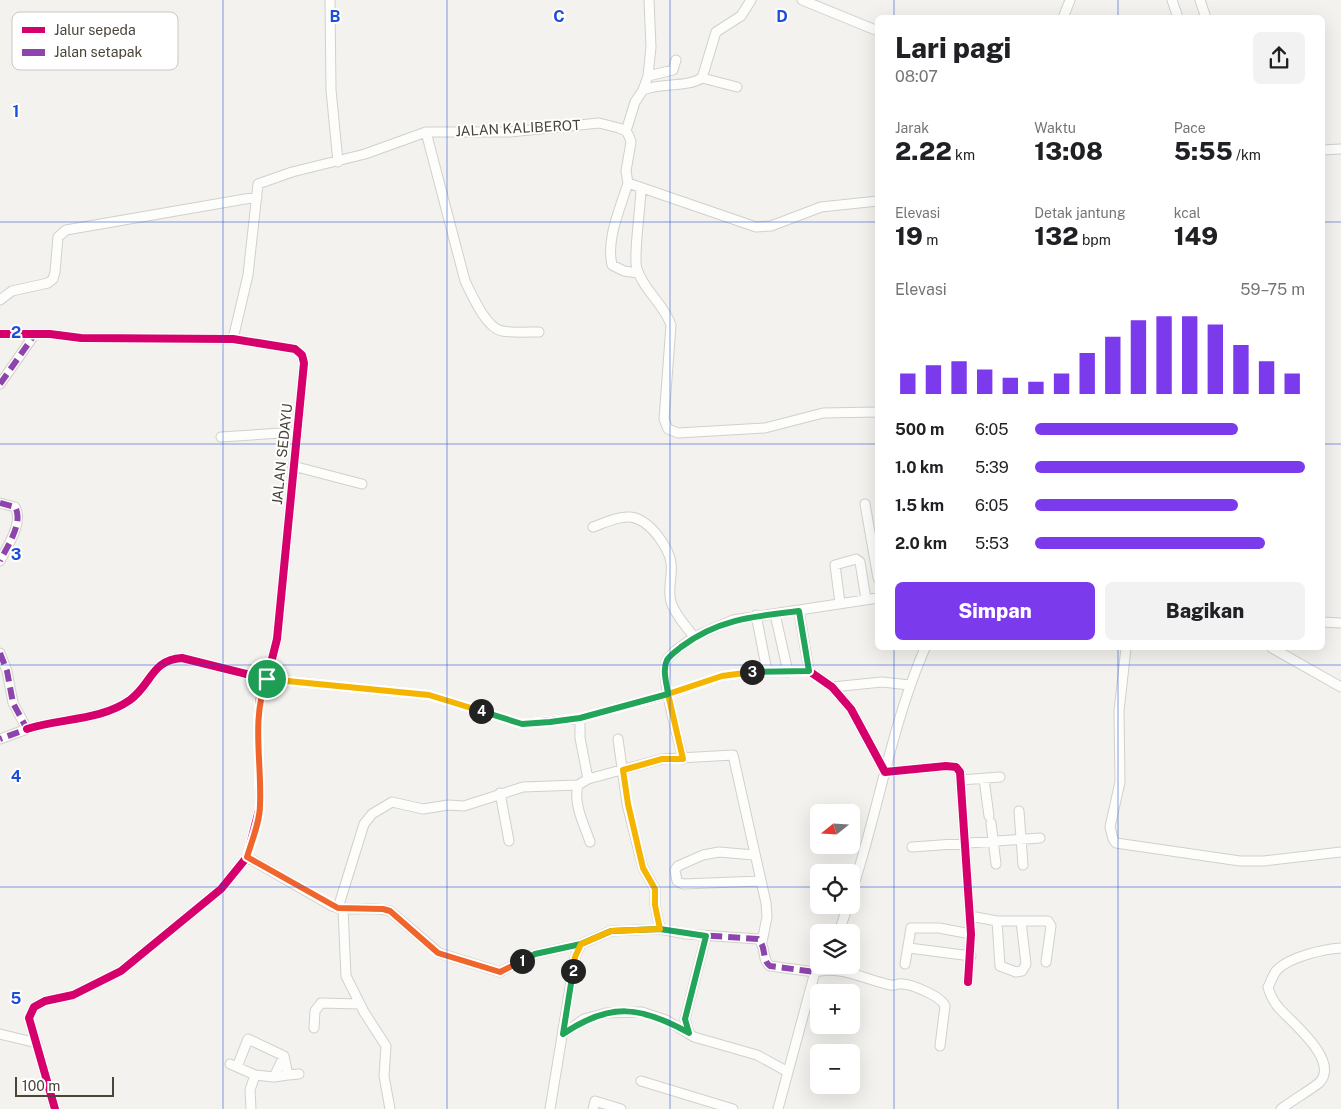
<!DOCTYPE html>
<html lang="id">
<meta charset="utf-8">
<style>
body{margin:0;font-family:"Public Sans",sans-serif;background:#f2f2f2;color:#202124;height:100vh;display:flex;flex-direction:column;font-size:19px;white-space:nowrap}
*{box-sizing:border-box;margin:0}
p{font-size:16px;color:#757577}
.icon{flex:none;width:28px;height:28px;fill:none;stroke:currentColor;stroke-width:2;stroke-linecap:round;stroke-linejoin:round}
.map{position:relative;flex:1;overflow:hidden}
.side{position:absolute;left:875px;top:15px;width:450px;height:635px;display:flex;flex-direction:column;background:#fff;border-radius:8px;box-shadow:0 5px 20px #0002}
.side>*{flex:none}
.needle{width:32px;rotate:252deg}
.buttons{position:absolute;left:810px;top:804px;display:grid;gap:10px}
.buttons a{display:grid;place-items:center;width:50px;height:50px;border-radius:8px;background:#fff;box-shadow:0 5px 20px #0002;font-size:25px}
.scale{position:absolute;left:15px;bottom:12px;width:99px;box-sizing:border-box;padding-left:5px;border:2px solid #4b4439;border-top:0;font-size:14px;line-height:18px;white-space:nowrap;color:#4b4439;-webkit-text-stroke:4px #fff;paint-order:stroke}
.pin{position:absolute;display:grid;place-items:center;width:42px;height:42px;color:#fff;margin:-21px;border:2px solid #fff;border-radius:50%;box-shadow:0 1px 5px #0007}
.km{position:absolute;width:25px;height:25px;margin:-12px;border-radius:50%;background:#222;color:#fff;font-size:14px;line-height:25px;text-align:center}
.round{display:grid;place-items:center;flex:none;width:52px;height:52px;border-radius:8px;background:#f2f2f2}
.head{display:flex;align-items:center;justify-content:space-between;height:85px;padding:0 20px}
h1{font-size:28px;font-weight:800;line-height:38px}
.figures{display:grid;grid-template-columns:repeat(3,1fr);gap:8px;height:85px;padding:5px 20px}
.figures div{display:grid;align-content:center}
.figures b{font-size:25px;font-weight:800}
.figures small{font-size:14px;font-weight:400}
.figures p{font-size:14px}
.chart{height:140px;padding:10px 20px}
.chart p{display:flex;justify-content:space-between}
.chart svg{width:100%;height:90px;margin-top:5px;stroke:#7c3aed;stroke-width:6}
.action{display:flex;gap:10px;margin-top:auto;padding:10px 20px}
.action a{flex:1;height:58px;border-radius:8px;background:#7c3aed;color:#fff;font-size:20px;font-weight:800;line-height:58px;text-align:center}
.action a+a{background:#f2f2f2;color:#202124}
ul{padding:0 20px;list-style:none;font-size:16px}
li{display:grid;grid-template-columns:80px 60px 1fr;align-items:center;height:38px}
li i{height:12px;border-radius:6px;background:#7c3aed}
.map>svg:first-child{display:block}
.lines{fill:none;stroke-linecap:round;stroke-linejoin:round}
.minor-casing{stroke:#d2d0cb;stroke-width:11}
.minor{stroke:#fdfdfc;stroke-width:9}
.quiet{stroke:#8e44ad;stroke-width:6;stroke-dasharray:12 6;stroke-linecap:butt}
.cycleway-casing{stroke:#fff;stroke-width:11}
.cycleway{stroke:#d6006c;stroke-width:8}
.split-1-casing{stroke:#fff;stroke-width:10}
.split-2-casing{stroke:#fff;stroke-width:10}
.split-3-casing{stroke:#fff;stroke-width:10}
.split-4-casing{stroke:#fff;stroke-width:10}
.split-5-casing{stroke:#fff;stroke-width:10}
.split-1{stroke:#f0652b;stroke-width:6}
.split-2{stroke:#22a559;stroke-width:6}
.split-3{stroke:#f5b400;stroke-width:6}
.split-4{stroke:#22a559;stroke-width:6}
.split-5{stroke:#f5b400;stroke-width:6}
.grid{fill:none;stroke:#1d4ed8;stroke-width:1;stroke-opacity:0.55}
.labels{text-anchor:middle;stroke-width:4;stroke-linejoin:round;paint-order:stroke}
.street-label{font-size:14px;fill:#4b4439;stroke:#fff}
.key{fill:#fff;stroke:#c9c7c4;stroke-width:1}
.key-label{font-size:14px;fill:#4b4439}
.grid-label{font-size:16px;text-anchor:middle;font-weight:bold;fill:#1d4ed8;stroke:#fff;stroke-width:4;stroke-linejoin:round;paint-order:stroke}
</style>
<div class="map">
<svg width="1341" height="1109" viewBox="0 0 1341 1109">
<rect width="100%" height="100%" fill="#f4f2ee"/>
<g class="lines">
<g class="minor-casing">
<path id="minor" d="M330 0 331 90 338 162
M802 0 878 31
M1172 0 1178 18
M1200 0 1206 18
M1063 18 1070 0
M648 76 673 70 676 60
M702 78 737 87
M643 90C662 82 686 88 702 78L716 32 741 16 751 0
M626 131 635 102 643 90 648 76 651 47 649 0
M426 132 465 281C472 295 486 328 502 331 514 333 527 332 539 332
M1322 150 1341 149
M628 183C620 209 606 239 612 265L624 271 638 273
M641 188C641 205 633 257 637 269 644 291 664 304 671 325L664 419 668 429 678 433 765 428 823 413 878 412
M0 300 12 291 48 283 53 279 55 272 58 237 66 230 257 197
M0 334H50L81 338 233 339 295 349 302 355 304 363 277 639 267 679 260 695 258 723 260 806 247 857 221 889 121 971 73 995 45 1001 34 1007 29 1018 55 1109
M233 339 248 275 258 184 292 172 365 154 426 132H510L599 123 619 128 626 131 629 136 631 142 626 171 628 183 756 227 771 226 821 207 878 201
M0 384 35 334
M221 437 296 432
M293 466 362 484
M0 503 15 507C24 522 7 547 0 561
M865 504 878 578
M593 527C622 516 636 508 658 536 664 544 670 553 671 563 673 576 667 589 671 602 675 615 686 626 694 637L733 620 878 598
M840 603 835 565 856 559 860 562 866 599
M799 611 809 671
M775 614 788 672
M756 615 767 671
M1322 622 1341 623
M1126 648 1119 711 1120 782 1110 827 1113 839 1116 843 1240 861H1264L1341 852
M1272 648 1341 687
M0 653 7 671 13 703 27 729 0 739
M832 687 882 682 910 685
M580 718V738L588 779 662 759 733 755 766 903 767 917 762 942
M27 729C61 718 100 721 130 700 152 684 151 660 182 658L267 679 429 695 522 724 580 718 668 695 722 676 756 672 809 671 832 687 851 709 885 772 946 766 956 767 960 772 971 934 968 982
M618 739 627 804 643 868 655 889V905L660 929
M683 759C679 739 659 676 667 660 672 651 686 644 694 637
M984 779 989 816
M961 780 1000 777
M578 785C573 804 584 824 590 842
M500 793 509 841
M1019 811 1023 865
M991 823 996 864
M912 847 1040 838
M754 855 719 852 703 855 678 866 675 870 677 881 683 884 761 881
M247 857 332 906C351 913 372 905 390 911L439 953 500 972 535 954 581 944 611 931 660 929 686 934 758 939C767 947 761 959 770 966L815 972C841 965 866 980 891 985 895 986 898 983 902 984 912 984 942 997 945 1006L940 1046
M851 894C878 813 891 726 925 648
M338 908 364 824 372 814 392 802 423 809 448 805 464 806 523 787 578 785 588 779
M343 909 346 976 364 1012 386 1046 384 1076 390 1109
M970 916 997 921H1048L1051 926 1046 962
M997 921 1000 966 1016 972 1022 971 1026 964 1021 921
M839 932 848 905
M909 948 971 956
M905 964 911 928H939L971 934
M314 1028 315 1011 321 1003 359 1004
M689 1033 685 1019 706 936
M0 1034 37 1043
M563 1034 584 1019 606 1013 642 1012 666 1020 694 1037 757 1055 788 1072
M230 1064 255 1075 250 1090 251 1109
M237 1067 248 1039 284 1056 288 1075 299 1074
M255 1075 274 1077 288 1075
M274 1077 284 1056
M641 1081 733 1109
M550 1109 575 957 581 944
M593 1109 595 1101 621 1109
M778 1109 815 972 819 968
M1281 1109C1293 1100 1307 1092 1319 1083 1341 1061 1291 1022 1279 1008 1273 1001 1270 995 1268 987 1271 982 1273 974 1277 970 1289 957 1324 949 1341 948"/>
</g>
<use href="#minor" class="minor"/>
<path class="quiet" d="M0 384 35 334
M0 503 15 507C24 522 7 547 0 561
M0 653 7 671 13 703 27 729 0 739
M247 857 332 906C351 913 372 905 390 911L439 953 500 972 535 954 581 944 611 931 660 929 686 934 758 939C767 947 761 959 770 966L815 972"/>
<g class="cycleway-casing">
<path id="cycleway" d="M0 334H50L81 338 233 339 295 349 302 355 304 363 277 639 267 679 260 695 258 723 260 806 247 857 221 889 121 971 73 995 45 1001 34 1007 29 1018 55 1109
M27 729C61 718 100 721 130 700 152 684 151 660 182 658L267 679 429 695 522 724 580 718 668 695 722 676 756 672 809 671 832 687 851 709 885 772 946 766 956 767 960 772 971 934 968 982"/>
</g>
<use href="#cycleway" class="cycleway"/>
</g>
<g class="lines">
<g class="split-1-casing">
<path id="split-1" d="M267 679C251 718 262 763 260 805 260 822 252 840 247 857L338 908 383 909 390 911 438 953 500 972 522 961"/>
</g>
<g class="split-2-casing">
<path id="split-2" d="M522 961 535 954 581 944 611 931 660 929 706 936 685 1019 689 1033C641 1006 610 1002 563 1034L573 971"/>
</g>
<g class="split-3-casing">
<path id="split-3" d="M573 971 575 957 581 944 611 931 660 929 655 905V889L643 868 628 804 623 770 662 759H683L668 694 722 676 752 672"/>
</g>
<g class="split-4-casing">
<path id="split-4" d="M481 711 522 724 550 722 580 718 668 694C667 684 662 670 667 660 670 655 676 651 681 647 718 619 755 616 799 611L809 671 752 672"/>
</g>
<g class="split-5-casing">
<path id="split-5" d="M267 679 429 695 481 711"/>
</g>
<use href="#split-1" class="split-1"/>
<use href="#split-2" class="split-2"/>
<use href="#split-3" class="split-3"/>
<use href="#split-4" class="split-4"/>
<use href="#split-5" class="split-5"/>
</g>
<path class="grid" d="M223 0V1109M447 0V1109M670 0V1109M894 0V18M1118 0V18M0 222H878M1322 222H1341M0 444H878M1322 444H1341M894 648V1109M1118 648V1109M0 665H1341M0 887H819M851 887H1341"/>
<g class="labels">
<g class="street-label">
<text transform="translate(518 128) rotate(-3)" y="5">JALAN KALIBEROT</text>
<text transform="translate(282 454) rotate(-84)" y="5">JALAN SEDAYU</text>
</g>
</g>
<rect x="12" y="12" width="166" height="58" rx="8" class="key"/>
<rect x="22" y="27" width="23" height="6" fill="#d6006c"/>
<rect x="22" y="49" width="23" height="7" fill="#8e44ad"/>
<g class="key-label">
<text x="54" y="35">Jalur sepeda</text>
<text x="54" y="57">Jalan setapak</text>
</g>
<g class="grid-label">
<text x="335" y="22">B</text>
<text x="559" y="22">C</text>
<text x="782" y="22">D</text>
<text x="16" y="117">1</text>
<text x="16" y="338">2</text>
<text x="16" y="560">3</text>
<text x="16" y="782">4</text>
<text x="16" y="1004">5</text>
</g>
</svg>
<div class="buttons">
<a><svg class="needle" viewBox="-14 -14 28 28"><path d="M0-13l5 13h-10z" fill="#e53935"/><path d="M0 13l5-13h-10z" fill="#757577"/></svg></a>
<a><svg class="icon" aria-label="locate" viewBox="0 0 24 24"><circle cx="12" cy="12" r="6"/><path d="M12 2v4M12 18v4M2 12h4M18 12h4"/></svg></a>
<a><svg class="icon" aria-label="layers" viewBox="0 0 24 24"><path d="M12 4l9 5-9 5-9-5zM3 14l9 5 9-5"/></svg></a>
<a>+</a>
<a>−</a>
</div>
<div class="scale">100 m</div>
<div class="pin" style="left:267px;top:679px;background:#1e9e55"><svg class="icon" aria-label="arrive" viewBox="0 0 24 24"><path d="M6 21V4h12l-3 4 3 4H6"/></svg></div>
<b class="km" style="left:522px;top:961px">1</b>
<b class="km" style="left:573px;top:971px">2</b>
<b class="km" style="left:752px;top:672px">3</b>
<b class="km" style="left:481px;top:711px">4</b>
<section class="side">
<div class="head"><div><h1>Lari pagi</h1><p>08:07</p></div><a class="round"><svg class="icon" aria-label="share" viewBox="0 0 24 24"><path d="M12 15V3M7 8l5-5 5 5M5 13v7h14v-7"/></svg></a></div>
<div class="figures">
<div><p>Jarak</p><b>2.22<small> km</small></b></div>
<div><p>Waktu</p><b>13:08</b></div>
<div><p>Pace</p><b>5:55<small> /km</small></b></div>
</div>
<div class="figures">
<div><p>Elevasi</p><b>19<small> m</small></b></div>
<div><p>Detak jantung</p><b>132<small> bpm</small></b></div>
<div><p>kcal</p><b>149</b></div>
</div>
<div class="chart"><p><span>Elevasi</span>59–75 m</p>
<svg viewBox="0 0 160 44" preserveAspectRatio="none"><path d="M5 44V34M15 44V30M25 44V28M35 44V32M45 44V36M55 44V38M65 44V34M75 44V24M85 44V16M95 44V8M105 44V6M115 44V6M125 44V10M135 44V20M145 44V28M155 44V34"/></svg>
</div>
<ul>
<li><b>500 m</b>6:05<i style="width:75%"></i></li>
<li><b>1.0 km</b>5:39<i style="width:100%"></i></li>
<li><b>1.5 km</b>6:05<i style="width:75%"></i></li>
<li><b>2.0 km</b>5:53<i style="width:85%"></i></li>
</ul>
<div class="action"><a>Simpan</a><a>Bagikan</a></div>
</section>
</div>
